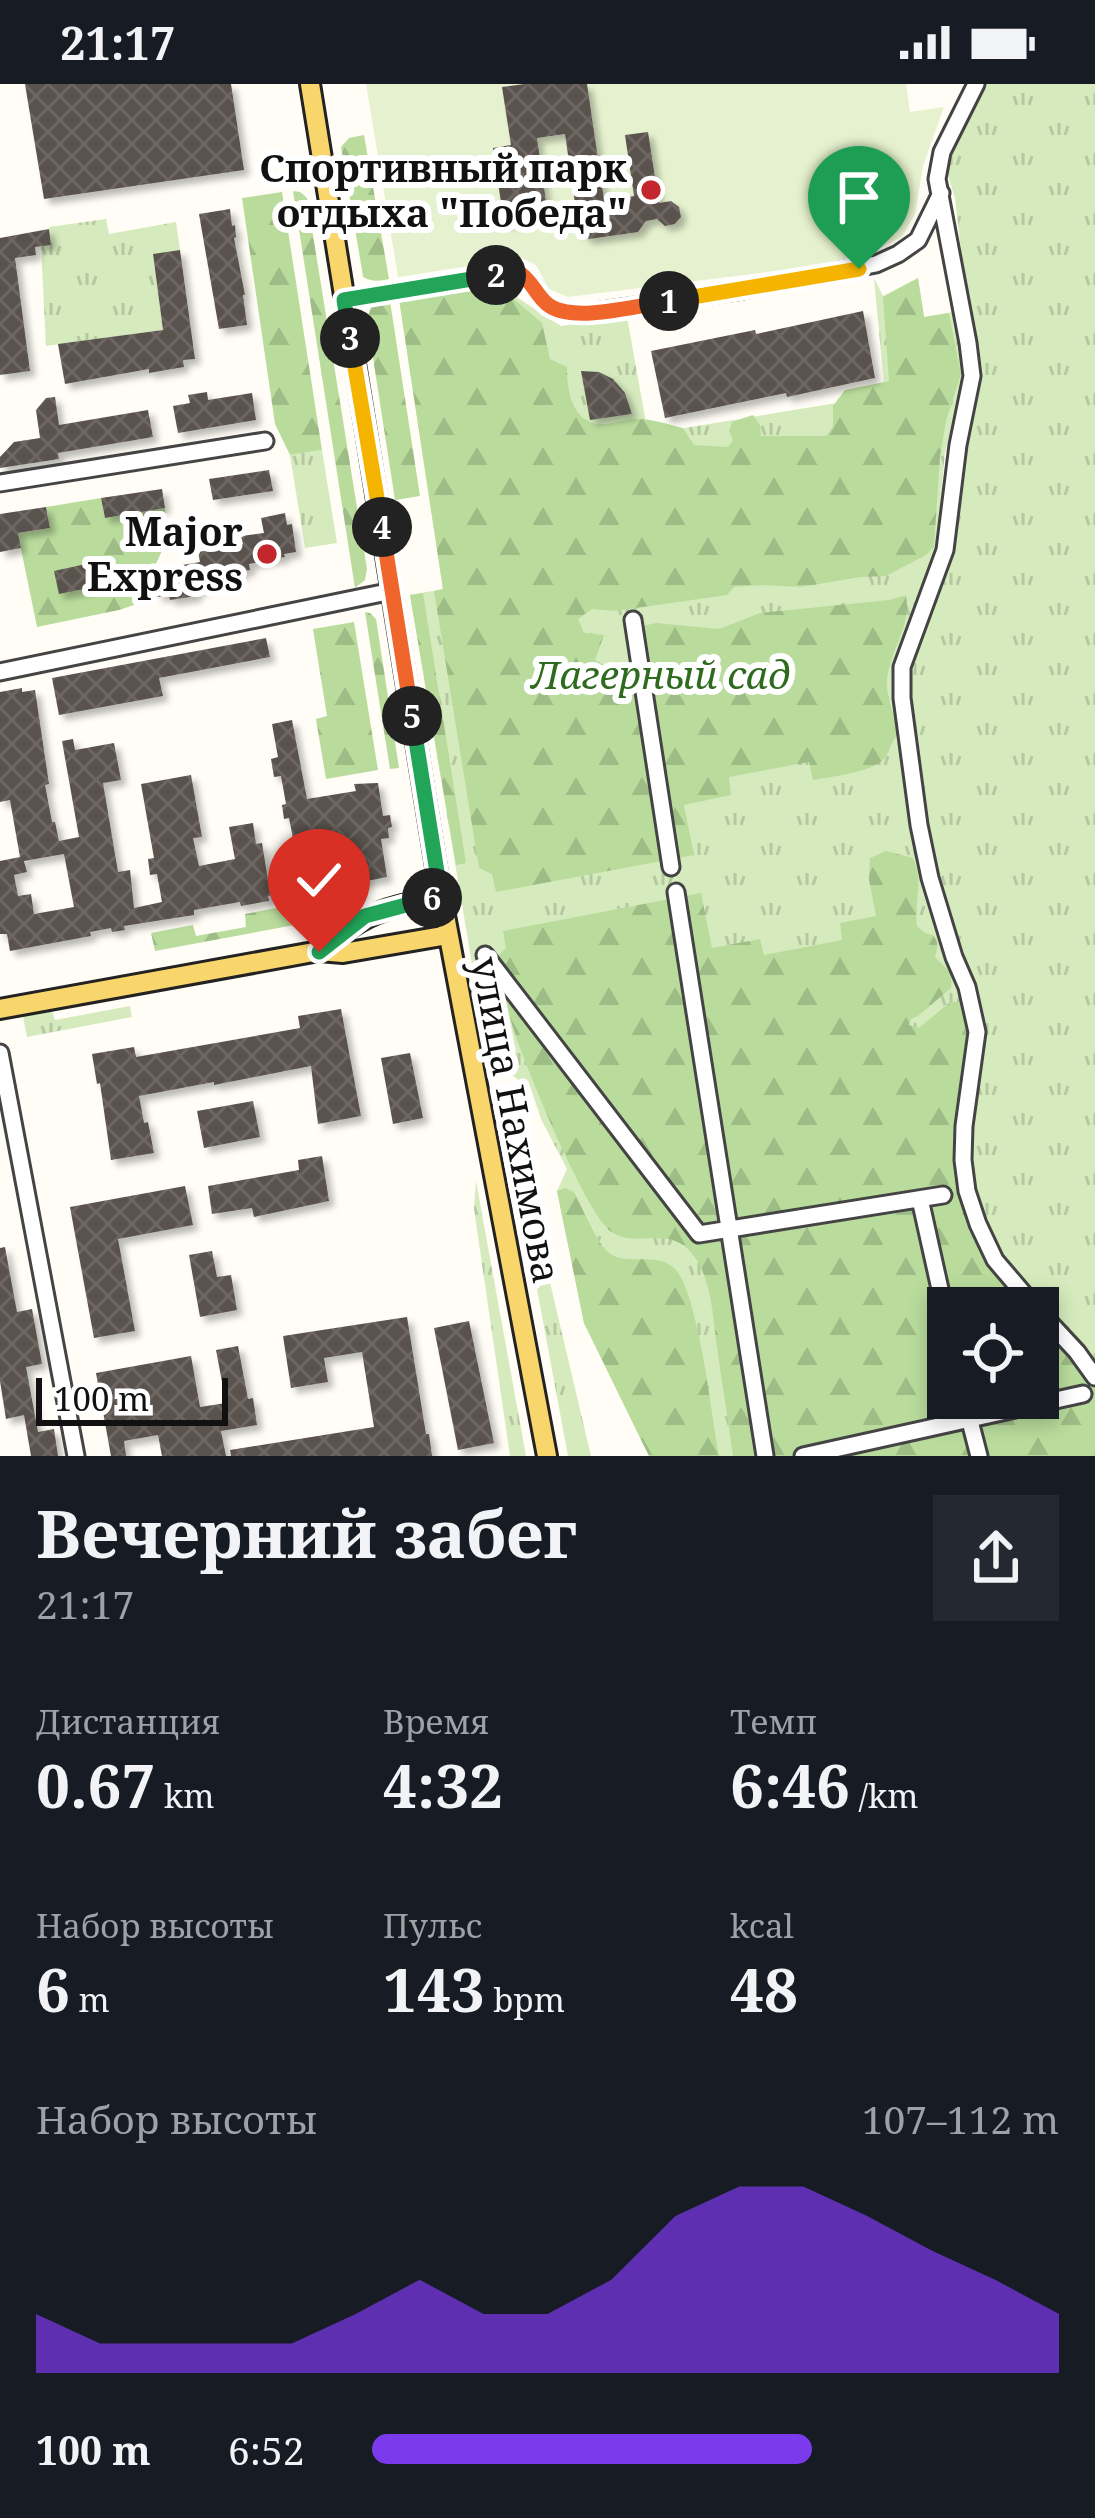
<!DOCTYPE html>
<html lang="ru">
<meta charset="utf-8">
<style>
body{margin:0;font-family:"Noto Serif",serif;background:#242831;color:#f1f3f6;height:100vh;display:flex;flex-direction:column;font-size:45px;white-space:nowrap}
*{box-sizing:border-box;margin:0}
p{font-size:39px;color:#9ea1a6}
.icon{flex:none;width:66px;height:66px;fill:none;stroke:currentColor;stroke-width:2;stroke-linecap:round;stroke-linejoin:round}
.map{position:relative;height:1372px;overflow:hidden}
.drawer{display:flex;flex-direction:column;background:#171b24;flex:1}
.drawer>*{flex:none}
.tools{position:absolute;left:927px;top:1203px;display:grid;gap:24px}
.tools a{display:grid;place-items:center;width:132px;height:132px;border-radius:0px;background:#171b24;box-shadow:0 6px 18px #0003;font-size:60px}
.scale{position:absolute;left:36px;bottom:30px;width:192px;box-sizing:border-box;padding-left:12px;border:6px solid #111;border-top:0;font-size:33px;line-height:42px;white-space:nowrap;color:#111;-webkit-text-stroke:9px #fff;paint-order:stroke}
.pin{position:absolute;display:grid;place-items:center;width:102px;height:102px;color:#fff;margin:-123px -51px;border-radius:50% 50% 50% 0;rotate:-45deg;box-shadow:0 0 12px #0007}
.pin .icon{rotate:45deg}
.km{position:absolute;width:60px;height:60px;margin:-30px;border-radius:50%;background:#222;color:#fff;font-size:33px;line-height:60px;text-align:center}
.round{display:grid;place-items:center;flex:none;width:126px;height:126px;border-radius:0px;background:#242831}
.head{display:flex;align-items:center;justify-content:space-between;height:204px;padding:0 36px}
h1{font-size:66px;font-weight:700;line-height:90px}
.stats{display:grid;grid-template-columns:repeat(3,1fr);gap:18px;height:204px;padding:12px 36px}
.stats div{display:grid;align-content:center}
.stats b{font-size:60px;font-weight:700}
.stats small{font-size:33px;font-weight:400}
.stats p{font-size:33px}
.chart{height:336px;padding:24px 36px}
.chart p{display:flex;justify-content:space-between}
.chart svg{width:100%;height:216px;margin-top:12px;fill:#7c3aed;opacity:.7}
ul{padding:0 36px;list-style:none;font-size:39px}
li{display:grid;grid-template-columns:192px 144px 1fr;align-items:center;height:90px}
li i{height:30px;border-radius:15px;background:#7c3aed}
.status{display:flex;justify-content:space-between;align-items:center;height:84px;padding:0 60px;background:#171b24;direction:ltr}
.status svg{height:33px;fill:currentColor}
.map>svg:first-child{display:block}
.grass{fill:url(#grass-tufts)}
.forest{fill:url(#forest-firs)}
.pitch{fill:#e6f2cf}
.building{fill:url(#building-cross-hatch);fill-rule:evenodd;filter:url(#shadow)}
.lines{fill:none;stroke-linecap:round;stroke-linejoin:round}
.minor-casing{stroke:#444;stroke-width:21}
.major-casing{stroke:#222;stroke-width:24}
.minor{stroke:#fff;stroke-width:15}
.major{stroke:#f9d66b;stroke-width:18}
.split-1-casing{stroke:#fff;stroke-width:24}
.split-2-casing{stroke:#fff;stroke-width:24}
.split-3-casing{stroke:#fff;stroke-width:24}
.split-4-casing{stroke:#fff;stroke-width:24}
.split-5-casing{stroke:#fff;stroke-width:24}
.split-6-casing{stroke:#fff;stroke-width:24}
.split-7-casing{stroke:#fff;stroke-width:24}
.split-1{stroke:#f5b400;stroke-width:15}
.split-2{stroke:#f0652b;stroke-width:15}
.split-3{stroke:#22a559;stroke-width:15}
.split-4{stroke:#f5b400;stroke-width:15}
.split-5{stroke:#f0652b;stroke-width:15}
.split-6{stroke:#22a559;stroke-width:15}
.split-7{stroke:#22a559;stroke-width:15}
.poi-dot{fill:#c4262e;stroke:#fff;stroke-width:4.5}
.labels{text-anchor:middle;stroke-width:12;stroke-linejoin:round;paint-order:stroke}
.poi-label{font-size:39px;font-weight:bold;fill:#111;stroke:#fff;text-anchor:end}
.park-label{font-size:39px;font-style:italic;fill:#2f6b1f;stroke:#fff}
.street-label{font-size:39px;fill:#111;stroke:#fff}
</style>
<div class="status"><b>21:17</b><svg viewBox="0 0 49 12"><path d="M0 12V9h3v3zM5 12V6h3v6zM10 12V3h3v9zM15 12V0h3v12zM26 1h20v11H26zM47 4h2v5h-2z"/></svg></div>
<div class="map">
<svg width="1095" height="1372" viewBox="0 0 1095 1372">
<defs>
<pattern id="grass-tufts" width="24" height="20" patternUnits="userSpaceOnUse" patternTransform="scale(3)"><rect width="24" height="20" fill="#d5ebbd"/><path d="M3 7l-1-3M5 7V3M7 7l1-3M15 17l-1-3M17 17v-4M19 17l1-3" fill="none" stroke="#b6c8a1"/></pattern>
<pattern id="forest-firs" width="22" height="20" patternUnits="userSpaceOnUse" patternTransform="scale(3)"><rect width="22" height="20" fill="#b9dc9c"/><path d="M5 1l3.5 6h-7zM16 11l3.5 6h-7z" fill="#9ebc85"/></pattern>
<pattern id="building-cross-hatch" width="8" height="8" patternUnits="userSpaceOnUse" patternTransform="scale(3)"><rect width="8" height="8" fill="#5a524d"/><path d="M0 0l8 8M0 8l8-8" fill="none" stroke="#6d6662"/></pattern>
<filter id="shadow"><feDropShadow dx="5.5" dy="5.5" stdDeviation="3" flood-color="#0004"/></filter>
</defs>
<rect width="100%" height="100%" fill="#fffdf5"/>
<path class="grass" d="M984 0H1095V1277L1015 1190 995 1156 978 1112 972 1069 975 1022 986 939 980 918 947 836 936 798 913 660 907 592 961 384 978 308 979 264 968 230 955 114 946 85Z
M106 135 109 150 176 138 180 166 153 171 163 246 46 262 41 162 51 161 49 143Z
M874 194 883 212 918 194 924 233 953 228 964 290 945 369 936 466 895 595 898 640 923 791 939 853 967 918 948 1224V1314L1095 1372H649L584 1239 557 1107 567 1085 541 1035 530 1002 522 1003C516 989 508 989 493 991L489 960 492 943 488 915 473 886 410 511 443 505 399 215 495 199 561 242 627 233 648 350 885 311Z
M322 366 337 459 305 464 290 371Z
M130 922 132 933 27 953 23 932 52 927 55 936Z
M503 1022 510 1029 591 1372H568Z
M476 1097 526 1372H510L474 1125Z"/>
<path class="forest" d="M364 51 389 195C379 197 372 198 363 193L362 186 341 63 349 54Z
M293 107 300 108 307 114 367 485 365 496 355 504Z
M282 108 322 366 290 371 275 340 242 114Z
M918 194 924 233 949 229 961 290 946 337 940 373 934 463 926 471 886 492 860 493 801 503 763 501 734 503 727 511 615 527 592 525 578 535 584 549 604 551 595 576 616 588 629 577 643 555 638 543 656 539 719 545 760 529 889 516 906 511C912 541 891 565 887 595 885 611 896 633 897 651 890 659 890 670 882 677 869 688 831 693 813 696L809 678 729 693 731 711 684 721 694 771 496 808 492 790 479 784 434 507 443 505 399 215 495 199 542 239 550 275 567 283C567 309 573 342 605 340 615 339 625 336 634 335 651 334 667 340 683 344L694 361 728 363 733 356 729 347 732 338 753 331 760 341 761 352H826L833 343V322L845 306 889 297 883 213Z
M390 217 420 412 395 416 367 235 371 223Z
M101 414 105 434 165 424 169 452 153 486 158 513 119 526 37 543 20 460 0 452 50 444 46 423Z
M423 509 466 779 456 781 410 511Z
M365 528 370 529 376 535 399 684 390 685Z
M354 538 378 686 326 695 316 635 327 632 313 545Z
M886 767 913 774C925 804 913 815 917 842L925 849 933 851C940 860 937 863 935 873 946 885 953 886 951 904L918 932 911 935 909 941 919 944 950 918H967L971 940 964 1113 1031 1224H948V1314H1038V1232L1095 1300V1372H733C728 1336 722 1299 717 1263 713 1235 712 1199 696 1175 672 1138 638 1165 613 1149 587 1134 528 987 516 953 507 928 503 899 497 873L506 864 503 847 701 809 712 864 760 855 764 871 842 856 840 839 876 832 869 796 870 774Z
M323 815 327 835 155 867 151 849 193 841 196 852 246 843 245 830Z
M565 1104 574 1108C582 1123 595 1154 605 1165 622 1185 654 1166 674 1184 698 1205 712 1335 719 1372H649L584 1239 557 1107Z"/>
<path class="pitch" d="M366 0H906L910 28 944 23 923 82 915 130 902 153 872 168 817 182 568 213 549 205 536 181 522 174 398 193Z"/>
<path class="building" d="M25 0H231L244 86 44 115Z
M525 0H587L604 116 634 112 625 51 648 48 659 119 671 117 679 123 681 133 675 140 665 142 657 135 646 137 638 148 589 155 579 147 565 50 537 54 548 132 504 139 493 64 511 61 502 3Z
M230 125 232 142 235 141 236 153 234 154 245 211H243L247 241 219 245 199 130Z
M49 145 51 161 35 163 36 171 15 174 30 287 0 291V154Z
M180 166 195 275 183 276 184 283 149 289V285L65 300 58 260 163 246 153 170Z
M863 227 875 294 787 313 786 309 665 334 651 267 755 246 756 250Z
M581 287 599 288 613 295 625 309 632 330 590 336Z
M207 308 208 316 252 309 256 336 178 349 173 322 190 319 188 311Z
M55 313 59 341 148 326 153 353 58 369 59 375 0 384V373L14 358 40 354 36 326 46 314Z
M269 386 273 407 213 416 209 395Z
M162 405 165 424 105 434 101 414Z
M46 423 50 444 18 449 21 464 0 468V430Z
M285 429 287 441 292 440 296 468 284 470 285 473 249 480 250 486 240 488 241 493 205 499V504L196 506 197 512 170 516 169 511 158 513 153 486 200 478 198 468 243 460 241 452 264 449 261 434Z
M109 475 114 499 59 510 54 487Z
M266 554 270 573 159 594 163 612 59 631 52 594Z
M22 604V608L35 606 49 700 45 701 52 738H55L59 757 79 753 62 657 73 655 75 666 114 659 121 696 103 699 118 788 130 786 134 824 162 818 157 790 150 791 148 775 154 774 141 700 191 691 202 753 193 754 199 782 235 775 229 743 253 739 256 760 262 759 268 796 303 790 299 764H295L289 734 284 735 282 721 286 720 281 692 274 693 271 675 278 673 272 640 292 636 307 715 356 707 354 700 378 699 383 732 390 731 392 743 388 744 389 754 381 755 387 793 307 809 306 805 268 812 269 817 241 822 240 818 194 826V831L124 842 125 846 112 848 111 844 90 848 91 852 10 867 7 850H0V777L20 773 10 716 0 718V608ZM64 770 74 823 34 830 31 810 18 812 14 791 27 788 24 777Z
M341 925 361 1032 318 1040 311 982 214 1001V998L139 1012 144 1039 148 1038 154 1069 111 1076 100 999 97 1000 92 970 134 963 136 973 300 944 298 932Z
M410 969 423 1034 393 1040 381 974Z
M253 1017 260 1053 204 1064 197 1027Z
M322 1072 329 1117 254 1133 252 1124 212 1130 208 1102 299 1086 298 1076Z
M185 1102 193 1141 118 1155 135 1247 94 1254 70 1123Z
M5 1163 17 1228 32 1225 42 1280 26 1283 38 1348 54 1345 58 1372H31L24 1331 6 1335 0 1297V1164Z
M212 1167 217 1193 231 1191 237 1226 200 1233 189 1171Z
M407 1233 426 1350H429L432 1372H231L230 1366 374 1343 362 1268 324 1274 328 1298 291 1304 283 1252Z
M469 1237 494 1359 458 1366 434 1244Z
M238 1262 248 1315 253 1314 257 1341 221 1347 226 1372H162L158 1351 124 1357 126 1372H111L96 1289 191 1272 200 1323 226 1319 216 1266Z"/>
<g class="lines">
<g class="minor-casing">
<path id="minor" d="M976 0 942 68 937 95 968 259 972 292 958 361 945 466 902 583V614L919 741 930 794 954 873 967 903 977 948 964 1042 963 1076 967 1107 978 1140 995 1176 1036 1224
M344 216 510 189C539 191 534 216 557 226 567 230 578 229 589 229L743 206 876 180 898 170 918 156 941 109
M0 399 265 357
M633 536 671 783
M0 588 392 507
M676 808 765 1372
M485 871 699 1150 943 1111
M0 969 76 1372
M920 1115 948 1241
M1038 1226 1077 1268 1095 1293
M964 1314 979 1372
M803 1372 1083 1310"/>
</g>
<g class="major-casing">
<path id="major" d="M310 0 437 789 547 1372
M319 867C365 829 383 824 441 813
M0 925 319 867 343 869 448 851"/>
</g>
<use href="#minor" class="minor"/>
<use href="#major" class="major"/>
</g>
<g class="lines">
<g class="split-1-casing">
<path id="split-1" d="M669 217 859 185"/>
</g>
<g class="split-2-casing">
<path id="split-2" d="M496 191 521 190C532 198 536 210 546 219 569 241 640 221 669 217"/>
</g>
<g class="split-3-casing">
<path id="split-3" d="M350 254 344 216 496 191"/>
</g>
<g class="split-4-casing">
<path id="split-4" d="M350 254 382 443"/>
</g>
<g class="split-5-casing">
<path id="split-5" d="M382 443 412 632"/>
</g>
<g class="split-6-casing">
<path id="split-6" d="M412 632 441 813 432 814"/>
</g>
<g class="split-7-casing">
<path id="split-7" d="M319 868 365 832 432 814"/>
</g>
<use href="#split-1" class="split-1"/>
<use href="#split-2" class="split-2"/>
<use href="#split-3" class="split-3"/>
<use href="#split-4" class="split-4"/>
<use href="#split-5" class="split-5"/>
<use href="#split-6" class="split-6"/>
<use href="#split-7" class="split-7"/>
</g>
<g class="poi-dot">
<circle cx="651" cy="106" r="12"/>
<circle cx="267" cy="470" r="12"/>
</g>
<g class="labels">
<g class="poi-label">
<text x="627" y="98">Спортивный парк<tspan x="627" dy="45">отдыха "Победа"</tspan></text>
<text x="243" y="462">Major<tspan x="243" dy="45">Express</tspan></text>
</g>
<g class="park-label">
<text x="661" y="605">Лагерный сад</text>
</g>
<g class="street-label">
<text transform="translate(516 1036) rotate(79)" y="14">улица Нахимова</text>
</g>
</g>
</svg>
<div class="tools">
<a><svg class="icon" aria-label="locate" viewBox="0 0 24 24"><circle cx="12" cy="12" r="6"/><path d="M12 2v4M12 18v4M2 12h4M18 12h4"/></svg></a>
</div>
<div class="scale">100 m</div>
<div class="pin" style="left:859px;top:185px;background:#1e9e55"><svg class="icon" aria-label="arrive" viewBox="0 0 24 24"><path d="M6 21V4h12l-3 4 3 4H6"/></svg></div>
<div class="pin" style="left:319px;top:868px;background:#d93025"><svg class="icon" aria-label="check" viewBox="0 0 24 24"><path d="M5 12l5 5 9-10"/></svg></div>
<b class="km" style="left:669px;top:217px">1</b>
<b class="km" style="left:496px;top:191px">2</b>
<b class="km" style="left:350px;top:254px">3</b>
<b class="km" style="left:382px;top:443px">4</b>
<b class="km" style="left:412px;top:632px">5</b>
<b class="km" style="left:432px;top:814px">6</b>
</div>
<section class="drawer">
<div class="head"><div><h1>Вечерний забег</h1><p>21:17</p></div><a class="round"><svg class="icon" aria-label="share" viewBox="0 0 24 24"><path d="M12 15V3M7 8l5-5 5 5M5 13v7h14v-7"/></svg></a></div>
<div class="stats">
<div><p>Дистанция</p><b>0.67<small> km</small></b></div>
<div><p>Время</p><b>4:32</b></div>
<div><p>Темп</p><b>6:46<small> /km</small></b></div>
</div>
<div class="stats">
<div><p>Набор высоты</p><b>6<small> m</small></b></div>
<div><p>Пульс</p><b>143<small> bpm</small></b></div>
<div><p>kcal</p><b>48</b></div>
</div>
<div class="chart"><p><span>Набор высоты</span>107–112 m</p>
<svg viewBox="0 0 160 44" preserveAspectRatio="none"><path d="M0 44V32L10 38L20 38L30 38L40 38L50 32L60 25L70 32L80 32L90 25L100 12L110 6L120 6L130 12L140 19L150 25L160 32V44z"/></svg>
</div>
<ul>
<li><b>100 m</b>6:52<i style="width:64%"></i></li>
</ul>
</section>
